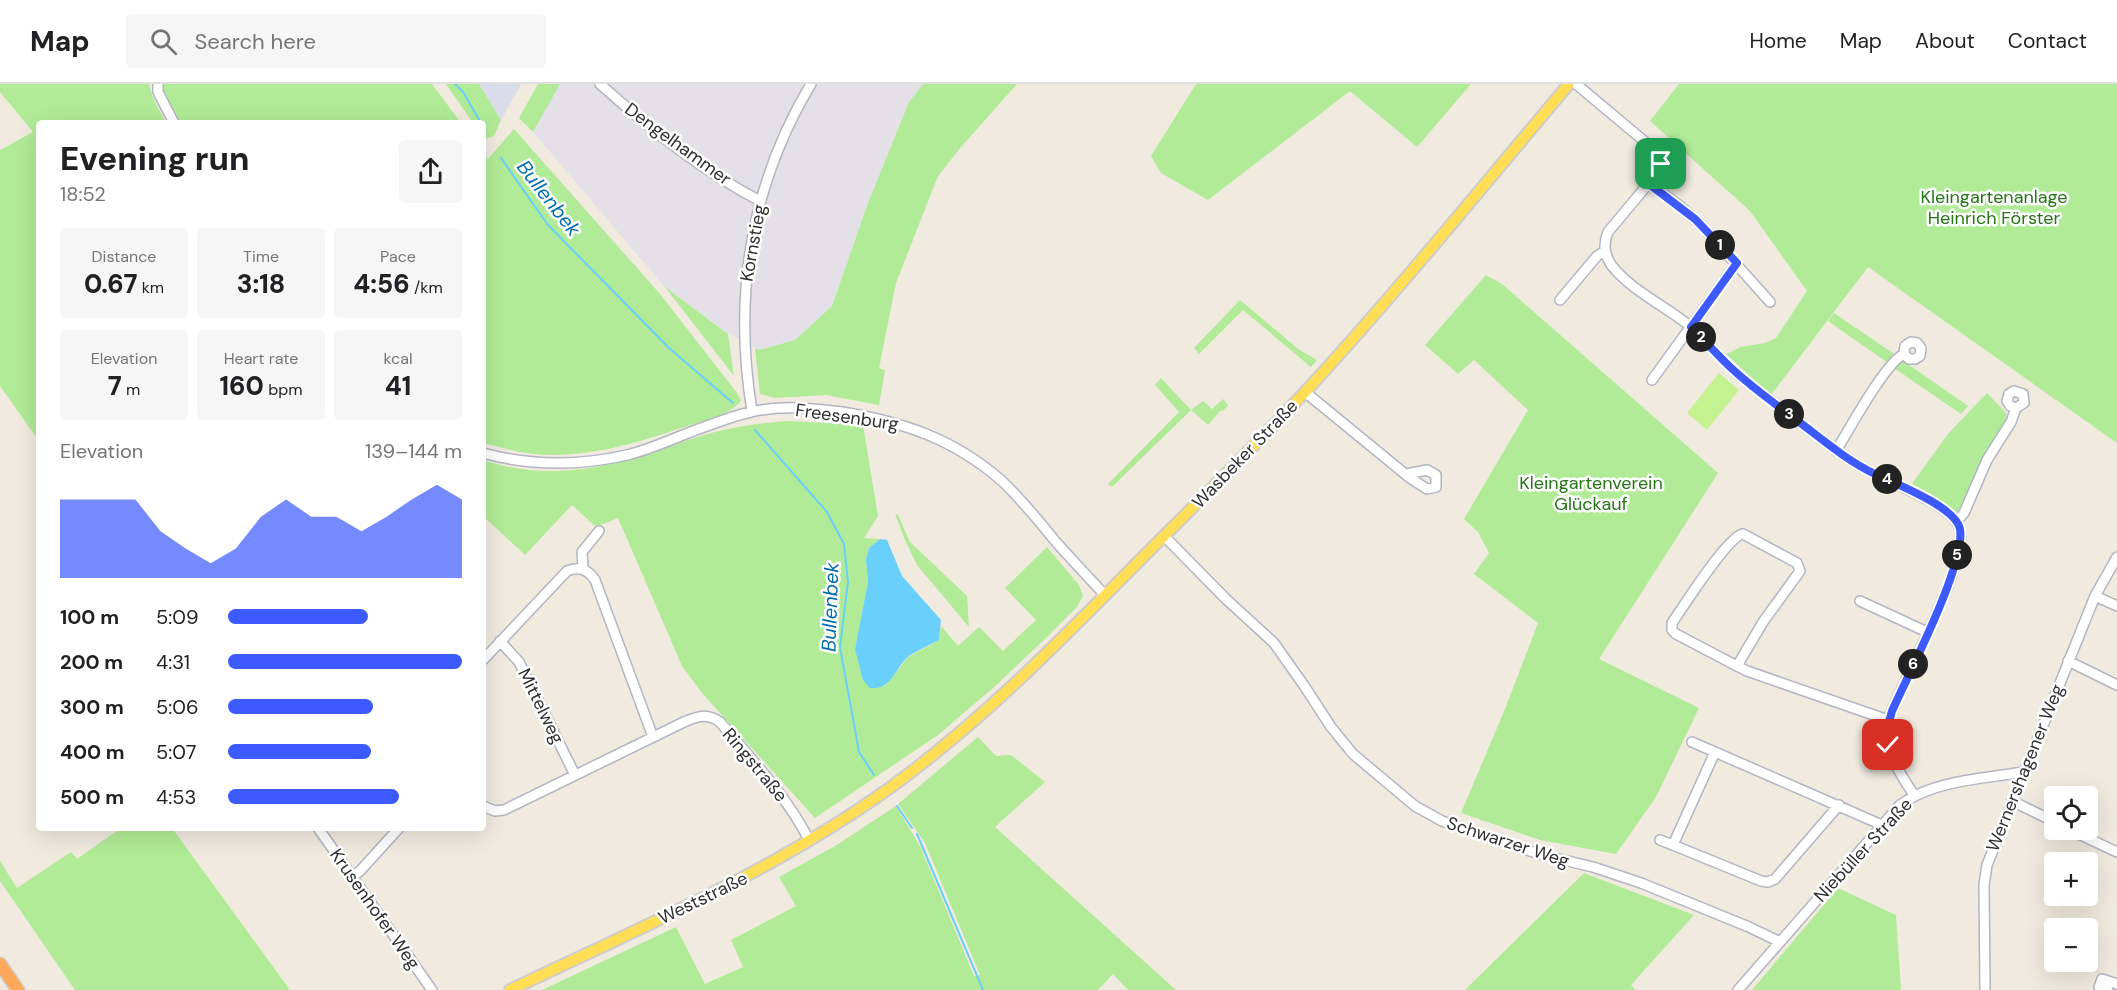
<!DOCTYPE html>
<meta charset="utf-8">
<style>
body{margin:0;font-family:"DM Sans",sans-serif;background:#f6f6f6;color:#202124;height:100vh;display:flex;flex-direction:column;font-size:22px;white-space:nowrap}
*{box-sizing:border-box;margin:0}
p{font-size:20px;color:#757577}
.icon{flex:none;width:33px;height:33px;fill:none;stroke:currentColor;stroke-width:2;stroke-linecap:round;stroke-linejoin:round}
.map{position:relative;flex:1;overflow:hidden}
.side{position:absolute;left:36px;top:36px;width:450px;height:711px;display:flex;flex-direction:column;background:#fff;border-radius:6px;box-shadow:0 6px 24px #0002}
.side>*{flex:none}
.tools{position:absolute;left:2044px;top:702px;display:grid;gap:12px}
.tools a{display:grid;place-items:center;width:54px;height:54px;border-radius:6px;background:#fff;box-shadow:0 6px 24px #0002;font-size:30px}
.pin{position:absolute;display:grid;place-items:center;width:51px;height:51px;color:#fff;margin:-26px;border-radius:12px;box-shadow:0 3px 9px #0006}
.km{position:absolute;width:30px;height:30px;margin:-15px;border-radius:50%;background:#222;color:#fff;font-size:16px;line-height:30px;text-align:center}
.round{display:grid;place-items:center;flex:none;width:63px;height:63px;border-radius:6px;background:#f6f6f6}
.headline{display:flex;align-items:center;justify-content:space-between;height:102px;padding:0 24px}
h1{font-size:33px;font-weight:800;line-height:45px}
.figures{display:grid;grid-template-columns:repeat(3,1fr);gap:9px;height:102px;padding:6px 24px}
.figures div{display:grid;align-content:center;border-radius:6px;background:#f6f6f6;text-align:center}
.figures b{font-size:26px;font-weight:800}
.figures small{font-size:16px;font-weight:400}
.figures p{font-size:16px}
.chart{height:168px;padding:12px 24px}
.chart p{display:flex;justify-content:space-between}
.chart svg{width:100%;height:108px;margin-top:6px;fill:#3d5aff;opacity:.7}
ul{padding:0 24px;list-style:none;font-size:20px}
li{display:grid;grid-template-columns:96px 72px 1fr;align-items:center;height:45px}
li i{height:15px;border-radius:8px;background:#3d5aff}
header{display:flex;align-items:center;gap:36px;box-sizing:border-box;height:84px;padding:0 30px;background:#fff;border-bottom:2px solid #e0e0e0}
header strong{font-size:28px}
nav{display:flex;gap:33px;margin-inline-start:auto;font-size:21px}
.search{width:420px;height:54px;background:#f6f6f6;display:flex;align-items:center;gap:15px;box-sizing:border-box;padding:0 21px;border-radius:6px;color:#757577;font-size:22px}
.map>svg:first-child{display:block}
.industrial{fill:#e3e0e8}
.airport{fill:#dbdce9}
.green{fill:#b1eb97}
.pitch{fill:#c6f392}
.water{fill:#69cffb}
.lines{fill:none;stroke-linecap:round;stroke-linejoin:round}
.stream{stroke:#69cffb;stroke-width:2}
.minor-casing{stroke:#b3b5c2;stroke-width:12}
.major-casing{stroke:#cdcdcd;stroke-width:14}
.highway-casing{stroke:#cdcdcd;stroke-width:15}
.minor{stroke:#fff;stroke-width:9}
.major{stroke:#ffde56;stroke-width:10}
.highway{stroke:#ffa85b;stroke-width:12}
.route-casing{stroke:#fff;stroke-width:12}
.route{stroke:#3d5aff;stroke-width:8}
.labels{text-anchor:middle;stroke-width:5;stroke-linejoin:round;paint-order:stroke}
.street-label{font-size:18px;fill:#2e2e2e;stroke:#fff}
.park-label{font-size:18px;fill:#247514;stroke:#fff}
.water-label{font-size:20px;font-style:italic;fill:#006caf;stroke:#fff}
</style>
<header>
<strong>Map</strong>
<div class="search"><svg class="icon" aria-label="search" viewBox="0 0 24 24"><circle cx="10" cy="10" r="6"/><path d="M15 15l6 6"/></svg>Search here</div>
<nav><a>Home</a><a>Map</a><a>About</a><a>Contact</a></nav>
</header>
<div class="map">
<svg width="2117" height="906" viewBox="0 0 2117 906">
<rect width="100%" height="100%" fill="#f0eadf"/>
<path class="industrial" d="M560 0H923L909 18 868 119 832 222 795 256 759 266 728 249 665 203 533 48Z"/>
<path class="airport" d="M479 0H521L501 36Z"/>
<path class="green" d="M0 0H149L153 14 166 39H39V357L0 302V66L33 48 0 8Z
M164 0H432L461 39H181L164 8Z
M446 0H479L501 36 494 52 484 55 483 39H473Z
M538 0H560L533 48 519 34Z
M923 0H1017L961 63 938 92 896 199 879 284 885 286 879 321 826 311 774 314 760 310 755 264 759 266 795 256 832 222 868 119 909 18Z
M1196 0H1471L1417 63 1350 7 1208 116 1161 89 1151 72Z
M1679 0H2117V359L1868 183 1771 311 1726 270 1741 263 1765 259 1776 254 1807 207 1750 127 1650 37Z
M514 45 660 210 737 309 741 317C728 332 704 337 687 342 637 359 586 375 533 370 516 368 499 363 483 359V68L488 75Z
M1486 191 1502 200 1718 389 1599 575 1699 624 1656 713 1616 770 1540 756 1461 729 1505 625 1538 539 1474 490 1489 469 1478 448 1464 435 1528 326 1474 276 1458 290 1425 261Z
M665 203 728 250 734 292Z
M1240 216 1298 265 1317 276 1311 283 1243 226 1199 270 1194 264Z
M1834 229 1894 270 1888 279 1828 237Z
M1902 276 1968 322 1961 330 1894 284Z
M1161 294 1191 326 1203 317 1212 325 1223 315 1228 321 1223 327 1221 326 1208 341 1191 326 1112 403 1108 400 1179 328 1155 301Z
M1987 309 2006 329V339L1960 431 1957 432 1912 400 1947 351Z
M788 337 863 341 878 432 864 454 880 455 869 464 866 475 868 498 855 565 885 602 908 573 939 556 941 542 958 562 979 543 1003 567 1036 536 1005 504 1047 463 1079 501 1083 512 1077 523 1046 554 993 604 938 651 815 734 702 609 682 582 618 434 596 443 572 421 525 471 483 432V376C535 394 589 388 641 372 665 365 688 355 711 349 737 342 762 339 788 337Z
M895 430 898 431 910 458 967 512 969 543 917 481 905 456Z
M978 653 996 672 1011 671 1045 698 995 743 1176 906H1128L1113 890 1098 906H542L676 843 705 900 743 883 731 856 796 822 779 793 835 762 896 722 920 762 974 892 980 891 925 759 898 720Z
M121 744H172L290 906H75L0 797V777L17 804 71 768 77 775Z
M1584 789 1694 831 1631 901 1636 906H1465Z
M1838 804 1896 831 1901 906H1752Z"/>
<path class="pitch" d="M1719 289 1739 306 1707 346 1687 329Z"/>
<path class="water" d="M880 455 887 456 902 492 941 536 939 556C929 561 918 566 909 572 894 584 893 606 870 604L863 596 855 565 868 498 866 475 869 464Z"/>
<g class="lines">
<path class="stream" d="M455 0 463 8 481 39
M483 43 484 45
M501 74 548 141 669 264 733 319
M755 346 827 428 844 460 848 498 840 563 859 668 874 691
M897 722 912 744
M917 750 983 906"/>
<g class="minor-casing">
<path id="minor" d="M158 0V8L174 39
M600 0C649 44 701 86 760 117
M1576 0 1650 62 1662 76 1654 93 1608 148C1603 160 1604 171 1612 182 1633 208 1666 222 1691 243 1704 254 1714 267 1726 279 1745 298 1768 314 1789 330 1816 351 1841 372 1871 388 1891 399 1956 422 1960 446 1966 485 1904 593 1888 636 1884 666 1898 687 1914 711
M1649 100 1680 122 1703 143 1770 218
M1560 216 1597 172 1605 167
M1652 296 1737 179
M1305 308 1410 394 1427 405 1436 403V391L1427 386 1406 390
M752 327C733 211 750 102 811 0
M1836 367C1849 346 1885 279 1904 270L1909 275H1915L1920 272 1921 264 1917 259 1911 258 1905 262 1904 270
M483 369C530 382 579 382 627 371 653 365 678 352 704 343 719 338 735 331 751 328 780 321 812 324 842 328 904 338 954 355 1002 397 1022 416 1039 437 1056 458 1072 476 1089 494 1105 511
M1957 437 1964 429 1987 376 2011 338 2016 324 2024 319 2023 310 2014 307 2009 310 2007 317 2010 322 2016 324
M1164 452 1226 515 1274 559 1305 603 1331 643 1353 670 1415 722 1442 737 1539 770 1593 783 1641 799 1749 843 1780 858
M583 485 582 468 599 447
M2095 512 2117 522
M1860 517 1927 548
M500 557 519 578 575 691
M483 576 567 487C578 482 588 485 595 496L653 653
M2068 577 2117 601
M1737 582 1763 538 1800 487 1797 479 1743 450C1728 452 1683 523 1672 539V546L1676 550 1737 582 1747 587 1888 636
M1692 658 1882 741
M1715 668 1673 761 1761 797 1768 798 1775 795 1839 721
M2012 717 2055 738
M483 722 495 727 504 726 684 638C698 632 707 629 720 638 752 676 786 711 809 756
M318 744 432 906
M2070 746 2117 768
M1660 756 1673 761
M352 793 360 787 399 744
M1738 906 1900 721C1934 696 1982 695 2023 688
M1985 906 1984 801 1987 781 2095 512 2117 473
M2108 906 2099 903 2102 895 2117 900"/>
</g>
<g class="major-casing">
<path id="major" d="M510 906C640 844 773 788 891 703 983 636 1062 555 1142 474 1197 419 1253 364 1306 307 1397 208 1482 103 1569 0"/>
</g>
<g class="highway-casing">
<path id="highway" d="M0 880 18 906"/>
</g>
<use href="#minor" class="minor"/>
<use href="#major" class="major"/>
<use href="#highway" class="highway"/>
</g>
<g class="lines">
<g class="route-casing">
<path id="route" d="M1661 80 1649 100 1695 135 1737 179 1691 243C1703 255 1714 267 1726 279 1750 303 1780 323 1807 344 1829 361 1850 378 1875 390 1894 399 1956 423 1960 445 1966 480 1908 591 1892 627L1887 645 1888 661"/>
</g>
<use href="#route" class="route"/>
</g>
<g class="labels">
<g class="street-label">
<text transform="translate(678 60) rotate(36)" y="6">Dengelhammer</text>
<text transform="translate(753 159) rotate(-80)" y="6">Kornstieg</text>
<text transform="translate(847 333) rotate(8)" y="6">Freesenburg</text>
<text transform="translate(1245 370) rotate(-46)" y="6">Wasbeker Straße</text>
<text transform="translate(541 622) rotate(64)" y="6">Mittelweg</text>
<text transform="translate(755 681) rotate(50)" y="6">Ringstraße</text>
<text transform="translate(2025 684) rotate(-68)" y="6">Wernershagener Weg</text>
<text transform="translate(1508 758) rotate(18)" y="6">Schwarzer Weg</text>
<text transform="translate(1863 766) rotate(-47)" y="6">Niebüller Straße</text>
<text transform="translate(703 814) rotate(-26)" y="6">Weststraße</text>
<text transform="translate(375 825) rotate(55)" y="6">Krusenhofer Weg</text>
</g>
<g class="park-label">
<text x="1994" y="119">Kleingartenanlage<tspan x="1994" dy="21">Heinrich Förster</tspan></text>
<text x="1591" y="405">Kleingartenverein<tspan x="1591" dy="21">Glückauf</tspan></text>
</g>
<g class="water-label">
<text transform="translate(549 114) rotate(52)" y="7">Bullenbek</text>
<text transform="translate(830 523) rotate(-88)" y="7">Bullenbek</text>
</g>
</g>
</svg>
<div class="tools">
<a><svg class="icon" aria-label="locate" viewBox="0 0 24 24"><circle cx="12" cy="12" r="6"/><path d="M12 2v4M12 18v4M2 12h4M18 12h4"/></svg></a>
<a>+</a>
<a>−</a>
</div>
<div class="pin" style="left:1661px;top:80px;background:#1e9e55"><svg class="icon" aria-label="arrive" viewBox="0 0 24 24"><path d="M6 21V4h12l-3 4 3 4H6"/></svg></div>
<div class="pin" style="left:1888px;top:661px;background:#d93025"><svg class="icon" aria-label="check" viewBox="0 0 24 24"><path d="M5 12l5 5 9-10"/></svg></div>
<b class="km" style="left:1720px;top:161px">1</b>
<b class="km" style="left:1701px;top:253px">2</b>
<b class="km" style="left:1789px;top:330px">3</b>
<b class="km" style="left:1887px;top:395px">4</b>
<b class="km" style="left:1957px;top:471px">5</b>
<b class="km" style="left:1913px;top:580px">6</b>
<section class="side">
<div class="headline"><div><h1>Evening run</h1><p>18:52</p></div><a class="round"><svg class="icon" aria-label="share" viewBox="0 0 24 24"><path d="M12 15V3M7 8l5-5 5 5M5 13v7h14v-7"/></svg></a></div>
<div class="figures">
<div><p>Distance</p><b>0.67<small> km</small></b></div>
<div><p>Time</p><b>3:18</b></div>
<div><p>Pace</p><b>4:56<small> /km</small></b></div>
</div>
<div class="figures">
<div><p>Elevation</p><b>7<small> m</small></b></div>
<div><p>Heart rate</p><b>160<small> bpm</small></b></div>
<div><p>kcal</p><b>41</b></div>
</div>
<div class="chart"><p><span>Elevation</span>139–144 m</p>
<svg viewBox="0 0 160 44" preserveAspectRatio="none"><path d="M0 44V12L10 12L20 12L30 12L40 25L50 32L60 38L70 32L80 19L90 12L100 19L110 19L120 25L130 19L140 12L150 6L160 12V44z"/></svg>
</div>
<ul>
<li><b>100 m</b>5:09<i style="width:60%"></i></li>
<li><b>200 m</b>4:31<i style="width:100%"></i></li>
<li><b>300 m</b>5:06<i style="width:62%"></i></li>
<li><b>400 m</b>5:07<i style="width:61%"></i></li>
<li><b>500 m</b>4:53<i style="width:73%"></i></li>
</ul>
</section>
</div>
